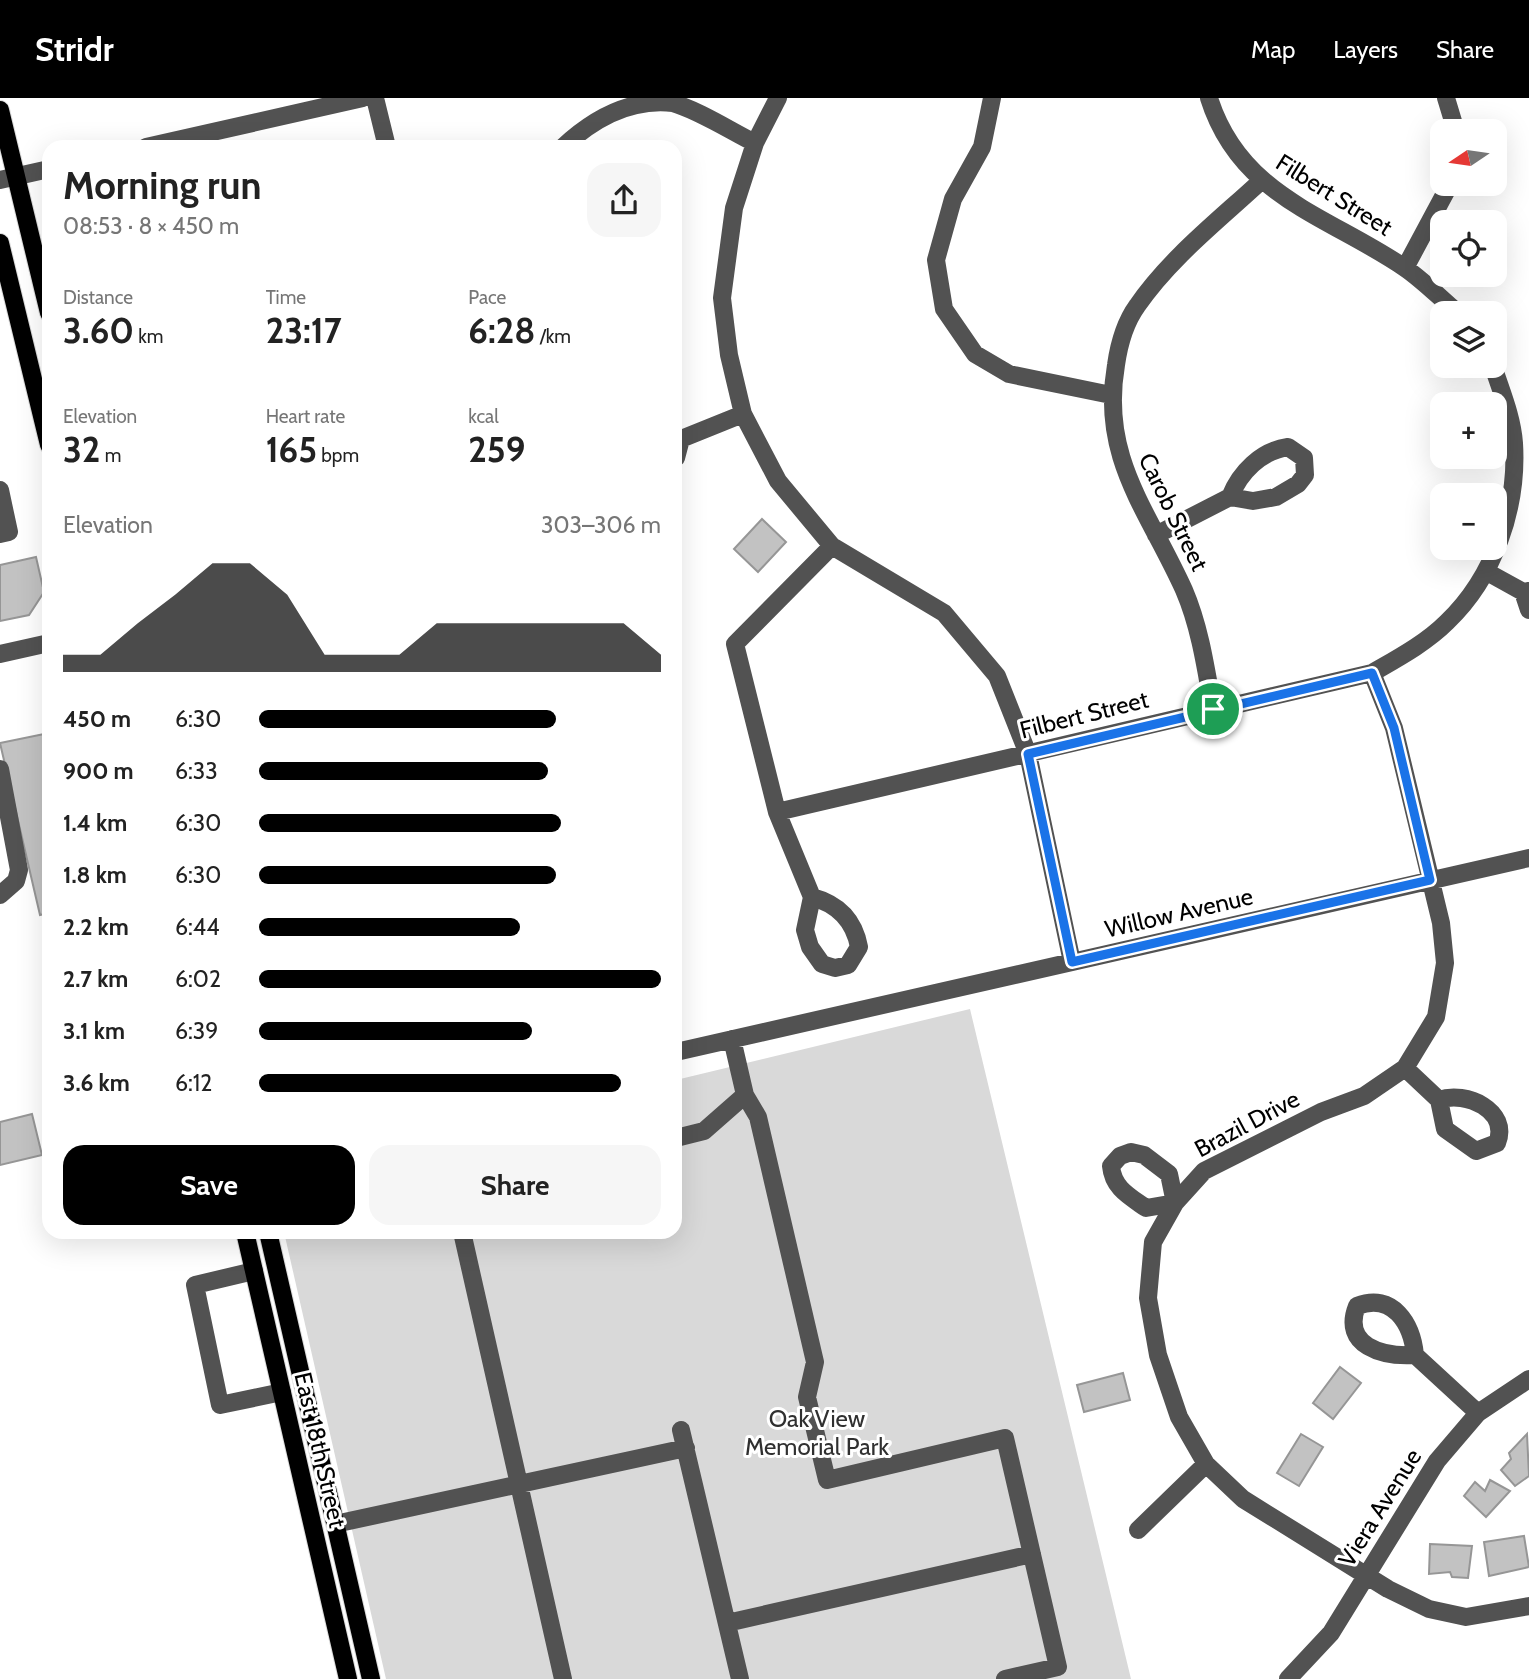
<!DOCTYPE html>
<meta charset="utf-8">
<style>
body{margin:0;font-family:Cabin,sans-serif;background:#f6f6f6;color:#222;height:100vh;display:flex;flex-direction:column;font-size:26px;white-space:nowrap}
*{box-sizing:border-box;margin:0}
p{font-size:23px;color:#767676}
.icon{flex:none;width:38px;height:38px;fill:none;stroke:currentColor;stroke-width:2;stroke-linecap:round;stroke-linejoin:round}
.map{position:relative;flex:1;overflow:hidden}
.details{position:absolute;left:42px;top:42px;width:640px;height:1099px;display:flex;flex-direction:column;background:#fff;border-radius:21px;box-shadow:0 7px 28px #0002}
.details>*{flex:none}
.needle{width:46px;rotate:257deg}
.tools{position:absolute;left:1430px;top:21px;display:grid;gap:14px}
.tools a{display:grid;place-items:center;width:77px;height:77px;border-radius:14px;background:#fff;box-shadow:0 7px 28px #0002;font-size:35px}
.pin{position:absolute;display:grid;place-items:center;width:60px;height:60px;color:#fff;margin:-30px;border:4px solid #fff;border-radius:50%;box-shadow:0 2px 7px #0007}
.round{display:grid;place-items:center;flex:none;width:74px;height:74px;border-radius:21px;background:#f6f6f6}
.headline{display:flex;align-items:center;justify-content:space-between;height:119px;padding:0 21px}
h1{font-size:38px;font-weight:800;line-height:52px}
.metrics{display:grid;grid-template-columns:repeat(3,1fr);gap:10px;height:119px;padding:7px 21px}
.metrics div{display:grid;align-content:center}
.metrics b{font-size:35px;font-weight:800}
.metrics small{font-size:19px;font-weight:400}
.metrics p{font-size:19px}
.chart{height:196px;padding:14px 21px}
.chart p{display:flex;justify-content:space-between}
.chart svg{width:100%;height:126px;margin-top:7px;fill:#000;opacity:.7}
.button{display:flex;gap:14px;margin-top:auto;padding:14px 21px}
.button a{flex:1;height:80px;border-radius:21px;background:#000;color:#fff;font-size:28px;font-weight:800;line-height:80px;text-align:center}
.button a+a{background:#f6f6f6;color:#222}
ul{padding:0 21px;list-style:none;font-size:23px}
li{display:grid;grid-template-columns:112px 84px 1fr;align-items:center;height:52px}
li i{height:18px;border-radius:9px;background:#000}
header{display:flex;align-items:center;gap:42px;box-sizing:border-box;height:98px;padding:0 35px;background:#000;color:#fff}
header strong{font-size:33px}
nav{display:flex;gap:38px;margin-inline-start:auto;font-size:24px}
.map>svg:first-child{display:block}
.green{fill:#d9d9d9}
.building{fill:#c2c2c2;stroke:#969696;stroke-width:2}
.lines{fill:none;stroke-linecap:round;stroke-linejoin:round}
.major-casing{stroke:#dbdbdb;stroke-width:20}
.minor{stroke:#525252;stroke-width:18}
.major{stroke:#000;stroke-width:18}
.route-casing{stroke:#fff;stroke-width:14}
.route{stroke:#1a73e8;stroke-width:9}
.labels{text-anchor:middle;stroke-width:6;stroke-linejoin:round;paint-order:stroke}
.street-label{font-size:24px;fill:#000;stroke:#fff}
.park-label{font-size:24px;fill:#303030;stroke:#fff}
</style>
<header>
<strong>Stridr</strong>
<nav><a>Map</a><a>Layers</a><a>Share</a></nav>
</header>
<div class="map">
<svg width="1529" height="1581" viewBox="0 0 1529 1581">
<rect width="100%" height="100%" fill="#fff"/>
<path class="green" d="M970 911 1131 1581H386L284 1134H676V982Z"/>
<path class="building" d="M762 421 786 444 758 474 734 451Z
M36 459 44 494 29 517 0 523V467Z
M49 635V815L40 817 0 645Z
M32 1016 42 1057 0 1067V1024Z
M1340 1269 1361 1285 1333 1321 1313 1305Z
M1123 1275 1130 1302 1084 1314 1077 1287Z
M1301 1336 1323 1349 1299 1388 1277 1375Z
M1527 1336 1529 1378 1515 1388 1501 1372 1511 1361 1509 1355Z
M1490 1382 1510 1393 1486 1419 1464 1398 1475 1384 1485 1393Z
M1524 1438 1529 1469 1489 1478 1484 1444Z
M1430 1446 1472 1448 1468 1480 1452 1479 1450 1474 1429 1476Z"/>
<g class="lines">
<g class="major-casing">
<path id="major" d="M0 12 49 215
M0 145 49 347
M245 1134 348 1581
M268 1134 371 1581"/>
</g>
<path class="minor" d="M375 0 387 49
M778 0 755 45 734 110 722 200 729 257 743 316 778 383 832 448 944 515 997 578 1028 656 1072 864
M992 0 982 49 953 101 936 162 944 211 975 256 1009 276 1111 297
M1209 0C1240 99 1329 118 1405 170 1424 183 1440 200 1458 215
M1446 0 1456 33
M146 49 363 0
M563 49C592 22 630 0 673 5 698 12 731 33 755 45
M0 82 49 71
M1405 170 1450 86
M681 341 743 316
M676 360 681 341
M0 392 9 434 0 436
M1156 437 1230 399 1253 403 1276 399 1298 386 1305 377 1304 360 1288 349C1261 353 1240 374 1230 399
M1487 474 1523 494 1529 493
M1523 494 1529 512
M0 556 49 545
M1372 575 1394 630 1441 825 1445 865 1436 919 1405 970 1364 998 1321 1014 1204 1073 1175 1105 1153 1144 1148 1200 1158 1257 1179 1319 1206 1366 1243 1401 1388 1491 1429 1511 1466 1519 1529 1508
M1213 611C1206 571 1200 529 1184 492 1148 412 1100 360 1116 267 1119 246 1124 226 1137 208 1170 160 1219 122 1261 83
M0 671 19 772 16 783 0 797
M777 714 1372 575C1398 560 1426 545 1447 524 1494 479 1518 410 1514 345 1512 318 1501 293 1493 268
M812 799C838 806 854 822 859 849L848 867 835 870 822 866 810 849 805 832 812 799 777 714 735 546 832 448
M732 941 745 997 758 1019 815 1264 807 1299 827 1382 1005 1340 1058 1569 1005 1581
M676 954 1529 760
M1405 970 1439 1002 1445 1031 1476 1053 1497 1045C1510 1013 1466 992 1439 1002
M676 1040 704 1033 745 997
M1131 1054 1144 1057 1169 1076 1175 1105 1146 1110C1129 1098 1113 1090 1111 1068L1120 1058Z
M462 1134 563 1581
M254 1173 195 1187 220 1307 282 1294
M1415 1257C1383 1259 1341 1248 1357 1208 1393 1194 1412 1226 1415 1257L1478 1315
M681 1332 740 1581
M335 1426 686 1350
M1138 1432 1206 1366
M727 1525 1032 1456
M1288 1581 1331 1535 1437 1363 1478 1315 1529 1281"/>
<use href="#major" class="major"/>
</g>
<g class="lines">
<g class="route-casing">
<path id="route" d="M1372 575 1394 630 1430 782 1072 864 1028 656Z"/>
</g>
<use href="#route" class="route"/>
</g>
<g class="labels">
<g class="street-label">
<text transform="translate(1334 97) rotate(32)" y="8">Filbert Street</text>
<text transform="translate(1173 414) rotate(64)" y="8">Carob Street</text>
<text transform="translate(1084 617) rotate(-14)" y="8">Filbert Street</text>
<text transform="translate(1179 815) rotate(-13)" y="8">Willow Avenue</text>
<text transform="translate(1247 1026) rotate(-28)" y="8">Brazil Drive</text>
<text transform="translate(320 1352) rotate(77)" y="8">East 18th Street</text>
<text transform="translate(1380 1410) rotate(-58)" y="8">Viera Avenue</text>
</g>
<g class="park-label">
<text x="817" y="1329">Oak View<tspan x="817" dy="28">Memorial Park</tspan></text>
</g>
</g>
</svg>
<div class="tools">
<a><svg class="needle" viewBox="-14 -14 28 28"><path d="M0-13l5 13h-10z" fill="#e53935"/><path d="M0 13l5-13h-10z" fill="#767676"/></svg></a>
<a><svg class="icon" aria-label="locate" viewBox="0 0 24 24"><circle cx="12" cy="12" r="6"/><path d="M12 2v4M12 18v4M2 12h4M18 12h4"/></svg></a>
<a><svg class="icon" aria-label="layers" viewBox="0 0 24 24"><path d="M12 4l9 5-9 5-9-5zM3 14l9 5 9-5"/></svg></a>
<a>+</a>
<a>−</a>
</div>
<div class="pin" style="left:1213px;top:611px;background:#1e9e55"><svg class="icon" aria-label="arrive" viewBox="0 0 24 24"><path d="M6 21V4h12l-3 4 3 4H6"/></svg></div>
<section class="details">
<div class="headline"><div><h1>Morning run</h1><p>08:53 · 8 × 450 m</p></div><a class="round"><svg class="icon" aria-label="share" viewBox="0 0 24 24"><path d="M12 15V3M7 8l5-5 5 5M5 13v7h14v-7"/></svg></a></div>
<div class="metrics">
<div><p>Distance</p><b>3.60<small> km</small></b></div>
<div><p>Time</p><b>23:17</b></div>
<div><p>Pace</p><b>6:28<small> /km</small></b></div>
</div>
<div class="metrics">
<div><p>Elevation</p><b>32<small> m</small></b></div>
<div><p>Heart rate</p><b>165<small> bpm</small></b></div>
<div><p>kcal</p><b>259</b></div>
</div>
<div class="chart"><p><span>Elevation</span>303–306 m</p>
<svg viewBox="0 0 160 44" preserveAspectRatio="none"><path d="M0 44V38L10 38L20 27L30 17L40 6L50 6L60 17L70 38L80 38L90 38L100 27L110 27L120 27L130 27L140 27L150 27L160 38V44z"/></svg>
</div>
<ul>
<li><b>450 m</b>6:30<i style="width:74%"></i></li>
<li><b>900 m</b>6:33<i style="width:72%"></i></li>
<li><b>1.4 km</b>6:30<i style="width:75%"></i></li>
<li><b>1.8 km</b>6:30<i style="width:74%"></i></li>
<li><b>2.2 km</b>6:44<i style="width:65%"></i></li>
<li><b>2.7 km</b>6:02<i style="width:100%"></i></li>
<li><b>3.1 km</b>6:39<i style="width:68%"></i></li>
<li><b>3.6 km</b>6:12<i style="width:90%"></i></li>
</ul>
<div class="button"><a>Save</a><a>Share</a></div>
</section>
</div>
